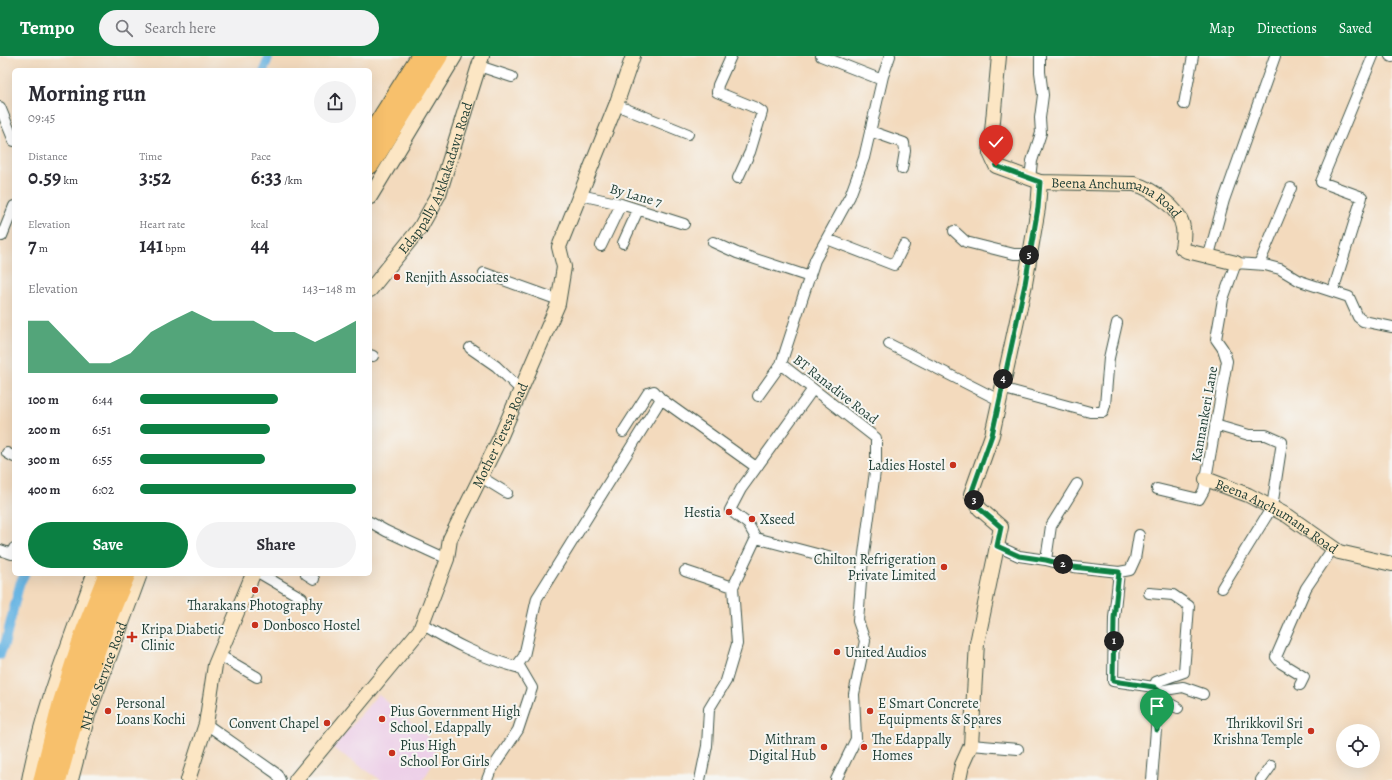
<!DOCTYPE html>
<meta charset="utf-8">
<style>
body{margin:0;font-family:Alegreya,serif;background:#f2f2f3;color:#2b2b33;height:100vh;display:flex;flex-direction:column;font-size:15px;white-space:nowrap}
*{box-sizing:border-box;margin:0}
p{font-size:13px;color:#7c7c81}
.icon{flex:none;width:22px;height:22px;fill:none;stroke:currentColor;stroke-width:2;stroke-linecap:round;stroke-linejoin:round}
.map{position:relative;flex:1;overflow:hidden}
.sheet{position:absolute;left:12px;top:12px;width:360px;height:508px;display:flex;flex-direction:column;background:#fff;border-radius:6px;box-shadow:0 4px 16px #0002}
.sheet>*{flex:none}
.buttons{position:absolute;left:1336px;top:668px;display:grid;gap:8px}
.buttons a{display:grid;place-items:center;width:44px;height:44px;border-radius:50%;background:#fff;box-shadow:0 4px 16px #0002;font-size:20px}
.pin{position:absolute;display:grid;place-items:center;width:34px;height:34px;color:#fff;margin:-41px -17px;border-radius:50% 50% 50% 0;rotate:-45deg;box-shadow:0 0 4px #0007}
.pin .icon{rotate:45deg}
.km{position:absolute;width:20px;height:20px;margin:-10px;border-radius:50%;background:#222;color:#fff;font-size:11px;line-height:20px;text-align:center}
.round{display:grid;place-items:center;flex:none;width:42px;height:42px;border-radius:21px;background:#f2f2f3}
.head{display:flex;align-items:center;justify-content:space-between;height:68px;padding:0 16px}
h1{font-size:22px;font-weight:700;line-height:30px}
.figures{display:grid;grid-template-columns:repeat(3,1fr);gap:6px;height:68px;padding:4px 16px}
.figures div{display:grid;align-content:center}
.figures b{font-size:20px;font-weight:700}
.figures small{font-size:11px;font-weight:400}
.figures p{font-size:11px}
.chart{height:112px;padding:8px 16px}
.chart p{display:flex;justify-content:space-between}
.chart svg{width:100%;height:72px;margin-top:4px;fill:#0b8043;opacity:.7}
.action{display:flex;gap:8px;margin-top:auto;padding:8px 16px}
.action a{flex:1;height:46px;border-radius:24px;background:#0b8043;color:#fff;font-size:16px;font-weight:700;line-height:46px;text-align:center}
.action a+a{background:#f2f2f3;color:#2b2b33}
ul{padding:0 16px;list-style:none;font-size:13px}
li{display:grid;grid-template-columns:64px 48px 1fr;align-items:center;height:30px}
li i{height:10px;border-radius:5px;background:#0b8043}
header{display:flex;align-items:center;gap:24px;box-sizing:border-box;height:56px;padding:0 20px;background:#0b8043;color:#fff}
header strong{font-size:19px}
nav{display:flex;gap:22px;margin-inline-start:auto;font-size:14px}
.search{width:280px;height:36px;background:#f2f2f3;display:flex;align-items:center;gap:10px;box-sizing:border-box;padding:0 14px;border-radius:22px;color:#7c7c81;font-size:15px}
.map>svg:first-child{display:block}
.built{fill:#edd0e8}
.lines{fill:none;stroke-linecap:round;stroke-linejoin:round}
.canal{stroke:#6bb6e3;stroke-width:9}
.street-casing{stroke:#3f5549;stroke-width:12}
.secondary-casing{stroke:#3f5549;stroke-width:16}
.highway-casing{stroke:#3f5549;stroke-width:21}
.street{stroke:#fff;stroke-width:10}
.secondary{stroke:#fce6c4;stroke-width:14}
.highway{stroke:#f7c06c;stroke-width:19}
.route-casing{stroke:#fff;stroke-width:8}
.route{stroke:#0b8043;stroke-width:5}
.poi-dot{fill:#c8321e;stroke:#f6f6f2;stroke-width:1.5}
.labels{text-anchor:middle;stroke-width:4;stroke-linejoin:round;paint-order:stroke}
.street-label{font-size:14px;fill:#1f3d34;stroke:#f6f6f2}
.poi-label{font-size:14px;fill:#1f3d34;stroke:#f6f6f2;text-anchor:start}
</style>
<header>
<strong>Tempo</strong>
<div class="search"><svg class="icon" aria-label="search" viewBox="0 0 24 24"><circle cx="10" cy="10" r="6"/><path d="M15 15l6 6"/></svg>Search here</div>
<nav><a>Map</a><a>Directions</a><a>Saved</a></nav>
</header>
<div class="map">
<svg width="1392" height="724" viewBox="0 0 1392 724">
<rect width="100%" height="100%" fill="#f6f6f2"/>
<filter id="ink" filterUnits="userSpaceOnUse"><feTurbulence type="fractalNoise" baseFrequency=".025" numOctaves="2"/><feDisplacementMap in="SourceGraphic" scale="8" xChannelSelector="R" yChannelSelector="G"/><feConvolveMatrix kernelMatrix="1 2 1 2 8 2 1 2 1" color-interpolation-filters="sRGB"/></filter>
<filter id="wash" filterUnits="userSpaceOnUse"><feTurbulence type="fractalNoise" baseFrequency=".012" numOctaves="4" result="noise"/><feDisplacementMap in="SourceGraphic" scale="16" xChannelSelector="R" yChannelSelector="G"/><feGaussianBlur stdDeviation="0.9" result="paint"/><feColorMatrix in="noise" values="0 0 0 0 0 0 0 0 0 0 0 0 0 0 0 0 0 1.4 0 .05"/><feComposite in="paint" operator="in"/></filter>
<g filter="url(#wash)">
<rect width="100%" height="100%" fill="#f3dabd"/>
<path class="built" d="M378 638 436 688 432 709 423 724H381L333 692Z"/>
<g class="lines">
<path class="canal" d="M264 14 269 0
M0 599 5 587 20 527 25 518"/>
</g>
</g>
<g filter="url(#ink)">
<g class="lines">
<g class="street-casing">
<path id="street" d="M731 0 718 29 717 36 756 52 762 56 750 96 738 122
M821 0 882 24
M1390 0 1392 1
M479 10 512 21
M1184 48 1193 0
M616 49 688 78
M0 51 14 85
M870 75 904 87 905 95 902 113
M1030 123 1032 105 1041 77 1040 62 1043 39 1040 16V0
M580 139 621 148 684 168
M954 175 966 186 1014 198H1029
M2 180 14 150
M827 183 894 209 904 189
M713 186 737 197 810 221
M623 187 638 154
M601 190 621 148
M1209 199 1224 144 1275 0
M1259 208 1291 132
M484 217 559 244
M1333 235 1362 141 1321 126 1373 0
M889 288 999 344
M470 292 496 310 521 334
M370 299 373 300
M1001 332 1090 356H1103L1105 349 1109 302 1117 267
M758 340 781 308
M1215 369 1249 379H1266L1282 386 1272 451 1222 532
M623 376 648 337 654 335 661 343
M7 397 14 401
M481 421 507 437
M1157 433 1199 443 1204 434 1227 305 1223 293 1216 283 1223 243 1236 207 1265 209 1280 213 1300 225 1349 241 1358 261 1363 265 1392 271
M370 466 386 475 447 503
M756 482 832 502
M997 490 1019 500 1046 504 1073 511 1119 516 1130 514 1135 503 1139 479
M0 494 12 498 14 492
M1046 504 1051 470 1077 428
M685 515 733 531
M1119 516 1114 562 1113 625 1154 631 1159 635 1152 724
M261 518 302 542
M306 518 314 523
M1149 537 1173 539 1189 550 1184 616 1156 626 1154 631
M422 568C455 588 478 600 516 611L524 600 537 542 661 343 756 411
M219 599 257 621
M1300 629 1304 621 1281 607 1276 601 1306 532 1333 492
M1159 635 1183 631 1203 638
M1159 642 1178 652
M206 668 277 718 280 724
M971 689 1018 693
M487 724 490 716 518 674 532 632 518 608
M700 724 707 690 709 653 726 625 737 588 733 531 756 482 748 468 730 454 741 433 813 333
M836 724 856 683 854 638 865 585 858 565 862 513 876 408V382L781 308 815 204 850 140 864 102 883 20 890 0
M1261 724 1271 710"/>
</g>
<g class="secondary-casing">
<g id="secondary">
<path id="s1" d="M999 0 990 97 996 110 1040 126 1134 128C1151 132 1181 153 1183 172 1184 178 1183 186 1182 192L1187 195 1236 207"/>
<path d="M370 141 455 0"/>
<path id="s2" d="M370 234 420 172 439 138 482 0"/>
<path id="s3" d="M1206 423 1248 439 1288 460 1339 496 1392 508"/>
<path d="M29 724C42 653 70 586 94 518"/>
<path id="s4" d="M71 724 88 659 140 518"/>
<path d="M188 724 206 668 215 609 253 518"/>
<path id="s5" d="M296 724 420 574 447 503 450 483 500 382 558 248 564 211 559 191 616 49 633 0"/>
<path d="M959 724 962 709 971 689 977 587 1001 471 980 453 971 438 992 379 1025 228 1038 152 1040 126"/>
</g>
</g>
<g class="highway-casing">
<path id="highway" d="M370 81 421 0
M370 108 438 0
M43 724 62 648 84 579 108 518
M57 724C75 654 96 584 126 518"/>
</g>
<use href="#street" class="street"/>
<use href="#secondary" class="secondary"/>
<use href="#highway" class="highway"/>
</g>
</g>
<g class="lines" filter="url(#ink)">
<g class="route-casing">
<path id="route" d="M996 110 1040 126 1038 152 1025 228 992 379 971 438 980 453 1001 471 997 490 1019 500 1046 504 1073 511 1119 516 1114 562 1113 625 1154 631 1159 635 1157 674"/>
</g>
<use href="#route" class="route"/>
</g>
<g class="poi-dot">
<circle cx="397" cy="221" r="4"/>
<circle cx="953" cy="409" r="4"/>
<circle cx="729" cy="456" r="4"/>
<circle cx="752" cy="463" r="4"/>
<circle cx="944" cy="511" r="4"/>
<circle cx="255" cy="534" r="4"/>
<circle cx="255" cy="569" r="4"/>
<path d="M130 575h4v4h4v4h-4v4h-4v-4h-4v-4h4z"/>
<circle cx="837" cy="596" r="4"/>
<circle cx="108" cy="655" r="4"/>
<circle cx="870" cy="655" r="4"/>
<circle cx="382" cy="663" r="4"/>
<circle cx="327" cy="667" r="4"/>
<circle cx="1311" cy="675" r="4"/>
<circle cx="824" cy="691" r="4"/>
<circle cx="864" cy="691" r="4"/>
<circle cx="392" cy="697" r="4"/>
</g>
<g class="labels">
<g class="street-label">
<text dy="5" stroke="none"><textPath href="#s2" startOffset="132">Edappally Arkkakadavu Road</textPath></text>
<text transform="translate(636 139) rotate(16)" y="5">By Lane 7</text>
<text dy="5" stroke="none"><textPath href="#s1" startOffset="239">Beena Anchumana Road</textPath></text>
<text transform="translate(836 333) rotate(38)" y="5">BT Ranadive Road</text>
<text transform="translate(1204 358) rotate(-80)" y="5">Kannankeri Lane</text>
<text dy="5" stroke="none"><textPath href="#s5" startOffset="406">Mother Teresa Road</textPath></text>
<text dy="5" stroke="none"><textPath href="#s3" startOffset="80">Beena Anchumana Road</textPath></text>
<text dy="5" stroke="none"><textPath href="#s4" startOffset="109">NH-66 Service Road</textPath></text>
</g>
<g class="poi-label">
<text x="405" y="226">Renjith Associates</text>
<text x="945" y="414" text-anchor="end">Ladies Hostel</text>
<text x="721" y="461" text-anchor="end">Hestia</text>
<text x="760" y="468">Xseed</text>
<text x="936" y="508" text-anchor="end">Chilton Refrigeration<tspan x="936" dy="16">Private Limited</tspan></text>
<text x="255" y="554" text-anchor="middle">Tharakans Photography</text>
<text x="263" y="574">Donbosco Hostel</text>
<text x="141" y="578">Kripa Diabetic<tspan x="141" dy="16">Clinic</tspan></text>
<text x="845" y="601">United Audios</text>
<text x="116" y="652">Personal<tspan x="116" dy="16">Loans Kochi</tspan></text>
<text x="878" y="652">E Smart Concrete<tspan x="878" dy="16">Equipments &amp; Spares</tspan></text>
<text x="390" y="660">Pius Government High<tspan x="390" dy="16">School, Edappally</tspan></text>
<text x="319" y="672" text-anchor="end">Convent Chapel</text>
<text x="1303" y="672" text-anchor="end">Thrikkovil Sri<tspan x="1303" dy="16">Krishna Temple</tspan></text>
<text x="816" y="688" text-anchor="end">Mithram<tspan x="816" dy="16">Digital Hub</tspan></text>
<text x="872" y="688">The Edappally<tspan x="872" dy="16">Homes</tspan></text>
<text x="400" y="694">Pius High<tspan x="400" dy="16">School For Girls</tspan></text>
</g>
</g>
</svg>
<div class="buttons">
<a><svg class="icon" aria-label="locate" viewBox="0 0 24 24"><circle cx="12" cy="12" r="6"/><path d="M12 2v4M12 18v4M2 12h4M18 12h4"/></svg></a>
</div>
<div class="pin" style="left:1157px;top:674px;background:#1e9e55"><svg class="icon" aria-label="arrive" viewBox="0 0 24 24"><path d="M6 21V4h12l-3 4 3 4H6"/></svg></div>
<div class="pin" style="left:996px;top:110px;background:#d93025"><svg class="icon" aria-label="check" viewBox="0 0 24 24"><path d="M5 12l5 5 9-10"/></svg></div>
<b class="km" style="left:1114px;top:585px">1</b>
<b class="km" style="left:1063px;top:508px">2</b>
<b class="km" style="left:974px;top:444px">3</b>
<b class="km" style="left:1003px;top:323px">4</b>
<b class="km" style="left:1029px;top:199px">5</b>
<section class="sheet">
<div class="head"><div><h1>Morning run</h1><p>09:45</p></div><a class="round"><svg class="icon" aria-label="share" viewBox="0 0 24 24"><path d="M12 15V3M7 8l5-5 5 5M5 13v7h14v-7"/></svg></a></div>
<div class="figures">
<div><p>Distance</p><b>0.59<small> km</small></b></div>
<div><p>Time</p><b>3:52</b></div>
<div><p>Pace</p><b>6:33<small> /km</small></b></div>
</div>
<div class="figures">
<div><p>Elevation</p><b>7<small> m</small></b></div>
<div><p>Heart rate</p><b>141<small> bpm</small></b></div>
<div><p>kcal</p><b>44</b></div>
</div>
<div class="chart"><p><span>Elevation</span>143–148 m</p>
<svg viewBox="0 0 160 44" preserveAspectRatio="none"><path d="M0 44V12L10 12L20 25L30 38L40 38L50 32L60 19L70 12L80 6L90 12L100 12L110 12L120 19L130 19L140 25L150 19L160 12V44z"/></svg>
</div>
<ul>
<li><b>100 m</b>6:44<i style="width:64%"></i></li>
<li><b>200 m</b>6:51<i style="width:60%"></i></li>
<li><b>300 m</b>6:55<i style="width:58%"></i></li>
<li><b>400 m</b>6:02<i style="width:100%"></i></li>
</ul>
<div class="action"><a>Save</a><a>Share</a></div>
</section>
</div>
